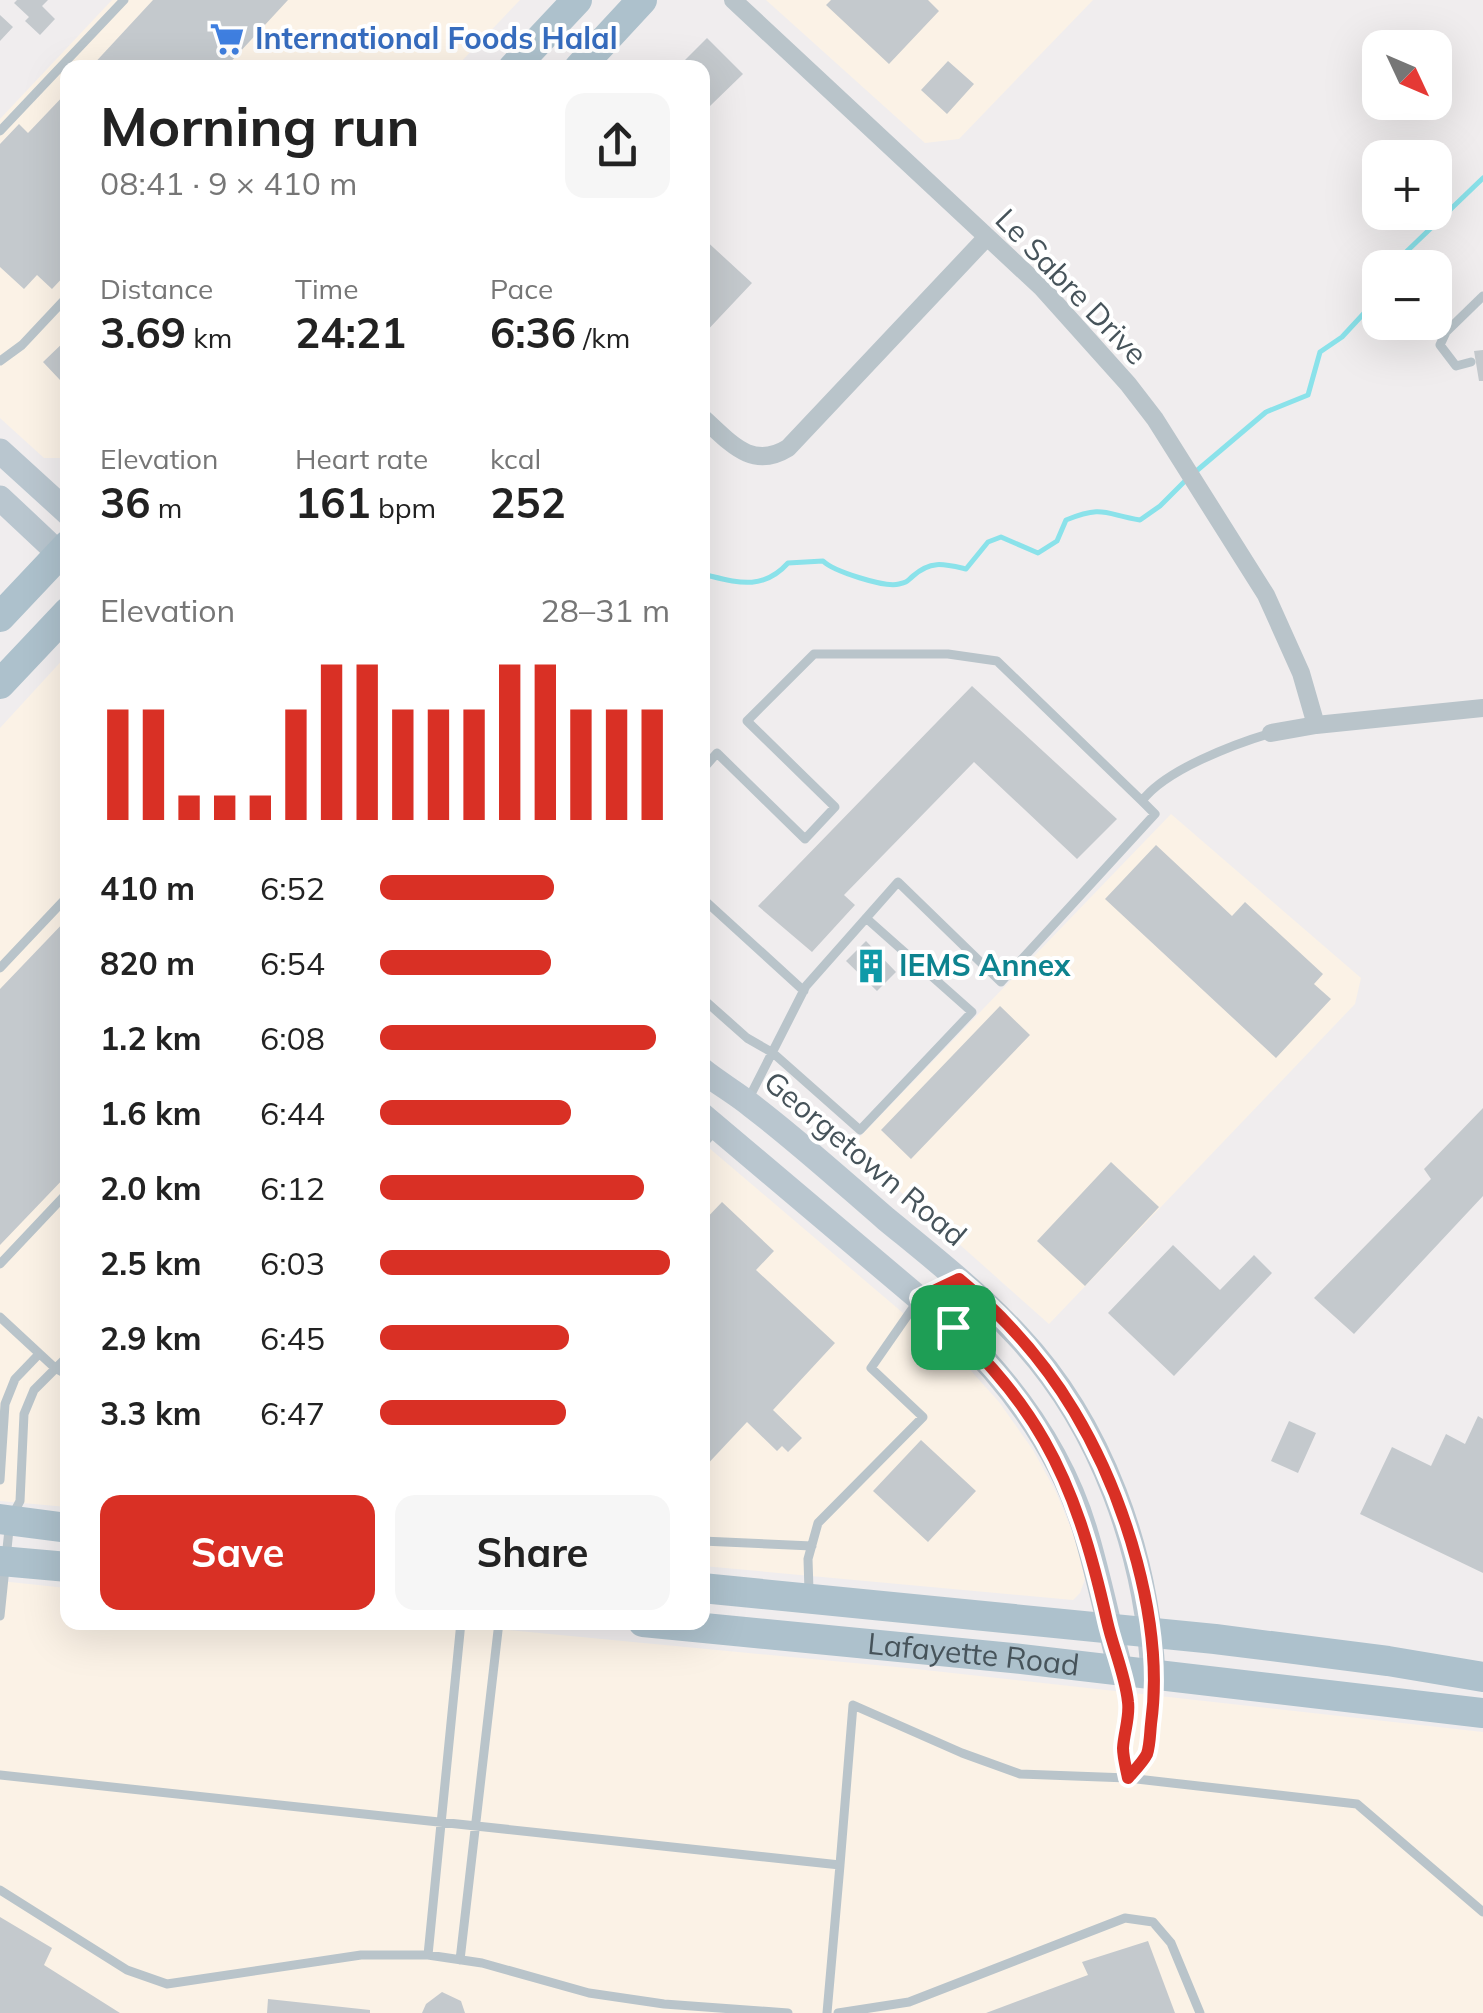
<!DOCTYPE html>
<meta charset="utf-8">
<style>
body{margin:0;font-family:Mulish,sans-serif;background:#f6f6f6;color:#222;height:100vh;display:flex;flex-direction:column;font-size:38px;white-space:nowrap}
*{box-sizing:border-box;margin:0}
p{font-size:32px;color:#767676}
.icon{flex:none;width:55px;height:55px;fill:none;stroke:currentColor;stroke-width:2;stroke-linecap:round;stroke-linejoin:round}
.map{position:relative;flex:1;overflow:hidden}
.side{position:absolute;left:60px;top:60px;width:650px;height:1570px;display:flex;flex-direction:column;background:#fff;border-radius:20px;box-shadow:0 10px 40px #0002}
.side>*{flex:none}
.needle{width:65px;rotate:134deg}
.buttons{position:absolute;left:1362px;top:30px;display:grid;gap:20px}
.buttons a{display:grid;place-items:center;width:90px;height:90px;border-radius:20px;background:#fff;box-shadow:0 10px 40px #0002;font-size:50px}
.pin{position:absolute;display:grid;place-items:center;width:85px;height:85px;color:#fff;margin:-42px;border-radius:20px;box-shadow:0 5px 15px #0006}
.round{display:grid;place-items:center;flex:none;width:105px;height:105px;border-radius:20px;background:#f6f6f6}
.head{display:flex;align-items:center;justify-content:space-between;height:170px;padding:0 40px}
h1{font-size:55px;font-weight:700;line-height:75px}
.figures{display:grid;grid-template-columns:repeat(3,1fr);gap:15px;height:170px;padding:10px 40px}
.figures div{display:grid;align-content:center}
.figures b{font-size:42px;font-weight:700}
.figures small{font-size:28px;font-weight:400}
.figures p{font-size:28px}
.chart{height:280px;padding:20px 40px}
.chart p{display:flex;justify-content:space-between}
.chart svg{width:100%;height:180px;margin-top:10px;stroke:#d93025;stroke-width:6}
.button{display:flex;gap:20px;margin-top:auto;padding:20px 40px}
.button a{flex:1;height:115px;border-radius:20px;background:#d93025;color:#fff;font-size:40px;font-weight:700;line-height:115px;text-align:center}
.button a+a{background:#f6f6f6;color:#222}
ul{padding:0 40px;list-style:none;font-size:32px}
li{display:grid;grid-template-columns:160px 120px 1fr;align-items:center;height:75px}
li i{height:25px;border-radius:12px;background:#d93025}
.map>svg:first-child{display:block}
.commercial{fill:#fbf2e6}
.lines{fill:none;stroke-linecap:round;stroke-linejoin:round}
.stream{stroke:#8ae2ea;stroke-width:5}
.building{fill:#c4c9cd}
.lane{stroke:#b9c4ca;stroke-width:9}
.street{stroke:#b9c4ca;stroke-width:18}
.secondary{stroke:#b9c6cf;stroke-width:25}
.primary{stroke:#adc1cc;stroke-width:30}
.route-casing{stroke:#fff;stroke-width:20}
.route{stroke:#d93025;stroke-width:12}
.labels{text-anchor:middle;stroke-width:8;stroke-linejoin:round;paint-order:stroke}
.shop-label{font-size:30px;font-weight:bold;fill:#366cbe;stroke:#fff;text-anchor:start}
.street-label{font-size:30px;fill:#46535a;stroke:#fff}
.culture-label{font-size:30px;font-weight:bold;fill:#0d838f;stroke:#fff;text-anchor:start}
</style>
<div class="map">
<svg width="1483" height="2013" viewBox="0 0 1483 2013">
<rect width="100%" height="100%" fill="#f0edee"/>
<path class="commercial" d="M112 0H520L456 67 68 68 67 458H44L0 418V119Z
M766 0H1093L959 139 925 143Z
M67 655V1507L0 1501V728Z
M1171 814 1361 978 1355 1004 1049 1324 850 1147Z
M702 1142 923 1330 955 1353 999 1402 1033 1450 1056 1492 1077 1543 1085 1579 1080 1593 1073 1600 703 1566Z
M0 1581 67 1588 68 1622 434 1623 907 1668 1483 1732V2013H0Z"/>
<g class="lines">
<path class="stream" d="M1399 268 1404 254 1483 178
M1194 473 1266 412 1308 395 1320 352 1342 337 1380 296
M702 574C736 582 762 592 788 563L823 561C833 571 885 588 899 584 908 582 906 582 913 576 931 560 944 564 966 569L988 542 1001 537 1038 553 1057 541 1066 520C1104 505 1104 514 1140 520L1160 506 1186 480"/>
</g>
<path class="building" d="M17 0H48L42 6 55 19 40 35 25 21 29 17 14 3Z
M153 0H288L225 68H90Z
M831 0H928L939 11 889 64 826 5Z
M0 15 13 27 0 41Z
M707 38 743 74 709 107 702 99V68H677Z
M948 61 974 84 947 114 921 90Z
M68 91V272L52 289 37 275 24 289 0 267V144L19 124 28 133Z
M702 237 752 283 702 336Z
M68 338V373L60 380 43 362Z
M1483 350V381H1479L1474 351Z
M972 686 1117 819 1077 859 974 762 844 895 855 905 812 952 758 906Z
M1156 845 1232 916 1245 902 1323 974 1314 984 1331 999 1276 1058 1105 899Z
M68 918V1174L0 1245V989Z
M866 941 896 972 877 991 846 961Z
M1000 1006 1030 1035 911 1159 881 1130Z
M1483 1108V1196L1354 1334 1314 1298 1431 1179 1424 1169Z
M1111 1162 1159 1207 1085 1286 1037 1241Z
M722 1202 774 1251 756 1270 835 1343 773 1410 802 1438 788 1452 782 1446 777 1451 747 1422 702 1470V1223Z
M1173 1245 1220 1290 1254 1255 1272 1273 1174 1376 1108 1313Z
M1478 1416 1483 1419V1573L1360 1514 1392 1447 1431 1466 1446 1434 1465 1444Z
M1289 1421 1316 1433 1298 1473 1271 1461Z
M921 1440 976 1491 928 1542 873 1491Z
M0 1917 52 1948 44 1965 120 2013H0Z
M1148 1941 1175 2013H986L1088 1975 1082 1962Z
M442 1992 461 2001 465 2013H422L426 2004Z
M268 1999 370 2010V2013H267Z"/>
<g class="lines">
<path class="lane" d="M0 131 124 0
M0 361 22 345 68 296
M1471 362 1456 366 1440 345 1446 332 1483 296
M702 770 717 753 805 839 835 807 747 721 814 654H948L997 661 1142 801C1165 770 1234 744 1271 733
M702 898 804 991
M0 968 68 896
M702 998 747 1038 773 1053 860 1130 972 1012 866 918
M748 1100 806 986 898 882 1001 982 1155 814 1142 801
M702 1145 716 1130
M0 1264 68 1192
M0 1317 55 1368 68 1375
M0 1480 5 1404 15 1379 39 1354
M702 1541 812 1546
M809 1591 808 1559 818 1523 923 1417 871 1368 919 1299 955 1281
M0 1616 10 1520 20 1501 24 1414 34 1390 68 1356
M1122 1677C1130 1711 1122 1743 1128 1778
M0 1775 840 1865 827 2013
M1128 1778 1147 1754 1153 1677
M840 1865 853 1705 962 1753 1020 1774 1128 1778 1357 1804 1483 1912
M0 1890 127 1970 167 1984 361 1955H428L482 1963 589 1993 664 2004 788 2013
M428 1955 461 1622
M460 1960 499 1622
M838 2013 909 2002 1125 1918 1153 1922 1171 1943 1200 2013"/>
<path class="street" d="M733 0 1042 288 1128 384 1155 419 1266 595 1301 673 1316 725
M702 417C729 441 751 471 788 448L986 238
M1271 733 1316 725 1483 708"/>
<path class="secondary" d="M0 451 68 513
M0 498 68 562
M702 1070C718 1083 736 1093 752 1106 798 1141 842 1181 886 1219 931 1256 977 1292 1017 1335 1102 1425 1147 1553 1153 1675
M702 1115 953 1327C1014 1386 1064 1455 1087 1537 1100 1582 1109 1627 1121 1671"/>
<g class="primary">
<path d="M513 68 577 0"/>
<path d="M579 68 642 0"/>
<path d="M0 617 68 545"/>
<path d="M0 684 68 612"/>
<path d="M0 1519 68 1528"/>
<path d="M0 1561 68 1567"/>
<path d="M702 1588 1215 1639 1388 1661 1483 1677"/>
<path id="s1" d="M643 1622 1012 1658 1483 1713"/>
</g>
</g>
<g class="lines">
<g class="route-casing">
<path id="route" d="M959 1279C1004 1316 1044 1361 1074 1411 1125 1496 1165 1623 1151 1724 1150 1733 1150 1745 1147 1754 1143 1762 1134 1771 1128 1778 1126 1768 1123 1757 1123 1748 1124 1732 1130 1717 1128 1702 1125 1674 1113 1648 1107 1621 1074 1473 1036 1397 919 1298Z"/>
</g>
<use href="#route" class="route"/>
</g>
<defs>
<g id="supermarket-bare" transform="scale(2.7)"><path d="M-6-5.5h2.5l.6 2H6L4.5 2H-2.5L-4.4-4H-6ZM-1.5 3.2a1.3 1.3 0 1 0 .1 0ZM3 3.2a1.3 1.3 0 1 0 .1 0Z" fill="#3f7fe0" stroke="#fff" stroke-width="2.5" paint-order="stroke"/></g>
<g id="building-bare" transform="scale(2.7)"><path d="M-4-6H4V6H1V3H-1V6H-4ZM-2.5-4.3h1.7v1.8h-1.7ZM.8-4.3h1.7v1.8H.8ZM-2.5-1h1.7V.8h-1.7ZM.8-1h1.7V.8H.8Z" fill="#0f9aa8" stroke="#fff" stroke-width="2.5" paint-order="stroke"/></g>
</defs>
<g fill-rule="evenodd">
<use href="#supermarket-bare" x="227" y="39"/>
<use href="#building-bare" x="871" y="966"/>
</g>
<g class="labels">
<g class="shop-label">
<text x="255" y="49">International Foods Halal</text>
</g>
<g class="street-label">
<text transform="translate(1071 287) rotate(46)" y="10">Le Sabre Drive</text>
<text transform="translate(865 1159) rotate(40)" y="10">Georgetown Road</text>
<text dy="10" stroke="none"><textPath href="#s1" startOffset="332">Lafayette Road</textPath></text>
</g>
<g class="culture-label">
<text x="899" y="976">IEMS Annex</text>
</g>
</g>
</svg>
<div class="buttons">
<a><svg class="needle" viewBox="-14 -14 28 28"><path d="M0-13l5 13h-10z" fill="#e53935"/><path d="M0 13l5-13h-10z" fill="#767676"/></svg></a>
<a>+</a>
<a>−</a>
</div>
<div class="pin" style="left:953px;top:1327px;background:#1e9e55"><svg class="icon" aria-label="arrive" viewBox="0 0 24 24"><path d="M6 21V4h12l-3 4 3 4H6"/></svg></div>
<section class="side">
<div class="head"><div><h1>Morning run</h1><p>08:41 · 9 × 410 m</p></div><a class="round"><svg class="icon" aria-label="share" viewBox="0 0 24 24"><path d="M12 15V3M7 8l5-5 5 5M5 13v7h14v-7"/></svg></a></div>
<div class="figures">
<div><p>Distance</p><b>3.69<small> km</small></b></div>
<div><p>Time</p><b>24:21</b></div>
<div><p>Pace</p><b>6:36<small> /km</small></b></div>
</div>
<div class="figures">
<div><p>Elevation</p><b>36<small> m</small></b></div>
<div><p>Heart rate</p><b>161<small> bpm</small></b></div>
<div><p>kcal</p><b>252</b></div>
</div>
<div class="chart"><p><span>Elevation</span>28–31 m</p>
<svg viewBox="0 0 160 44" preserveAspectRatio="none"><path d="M5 44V17M15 44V17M25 44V38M35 44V38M45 44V38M55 44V17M65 44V6M75 44V6M85 44V17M95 44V17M105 44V17M115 44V6M125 44V6M135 44V17M145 44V17M155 44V17"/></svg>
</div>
<ul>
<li><b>410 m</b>6:52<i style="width:60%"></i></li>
<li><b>820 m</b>6:54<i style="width:59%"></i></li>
<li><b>1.2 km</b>6:08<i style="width:95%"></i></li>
<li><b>1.6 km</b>6:44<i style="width:66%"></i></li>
<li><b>2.0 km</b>6:12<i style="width:91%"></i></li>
<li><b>2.5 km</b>6:03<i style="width:100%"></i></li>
<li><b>2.9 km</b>6:45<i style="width:65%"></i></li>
<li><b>3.3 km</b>6:47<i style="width:64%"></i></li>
</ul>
<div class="button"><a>Save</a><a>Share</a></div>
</section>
</div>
